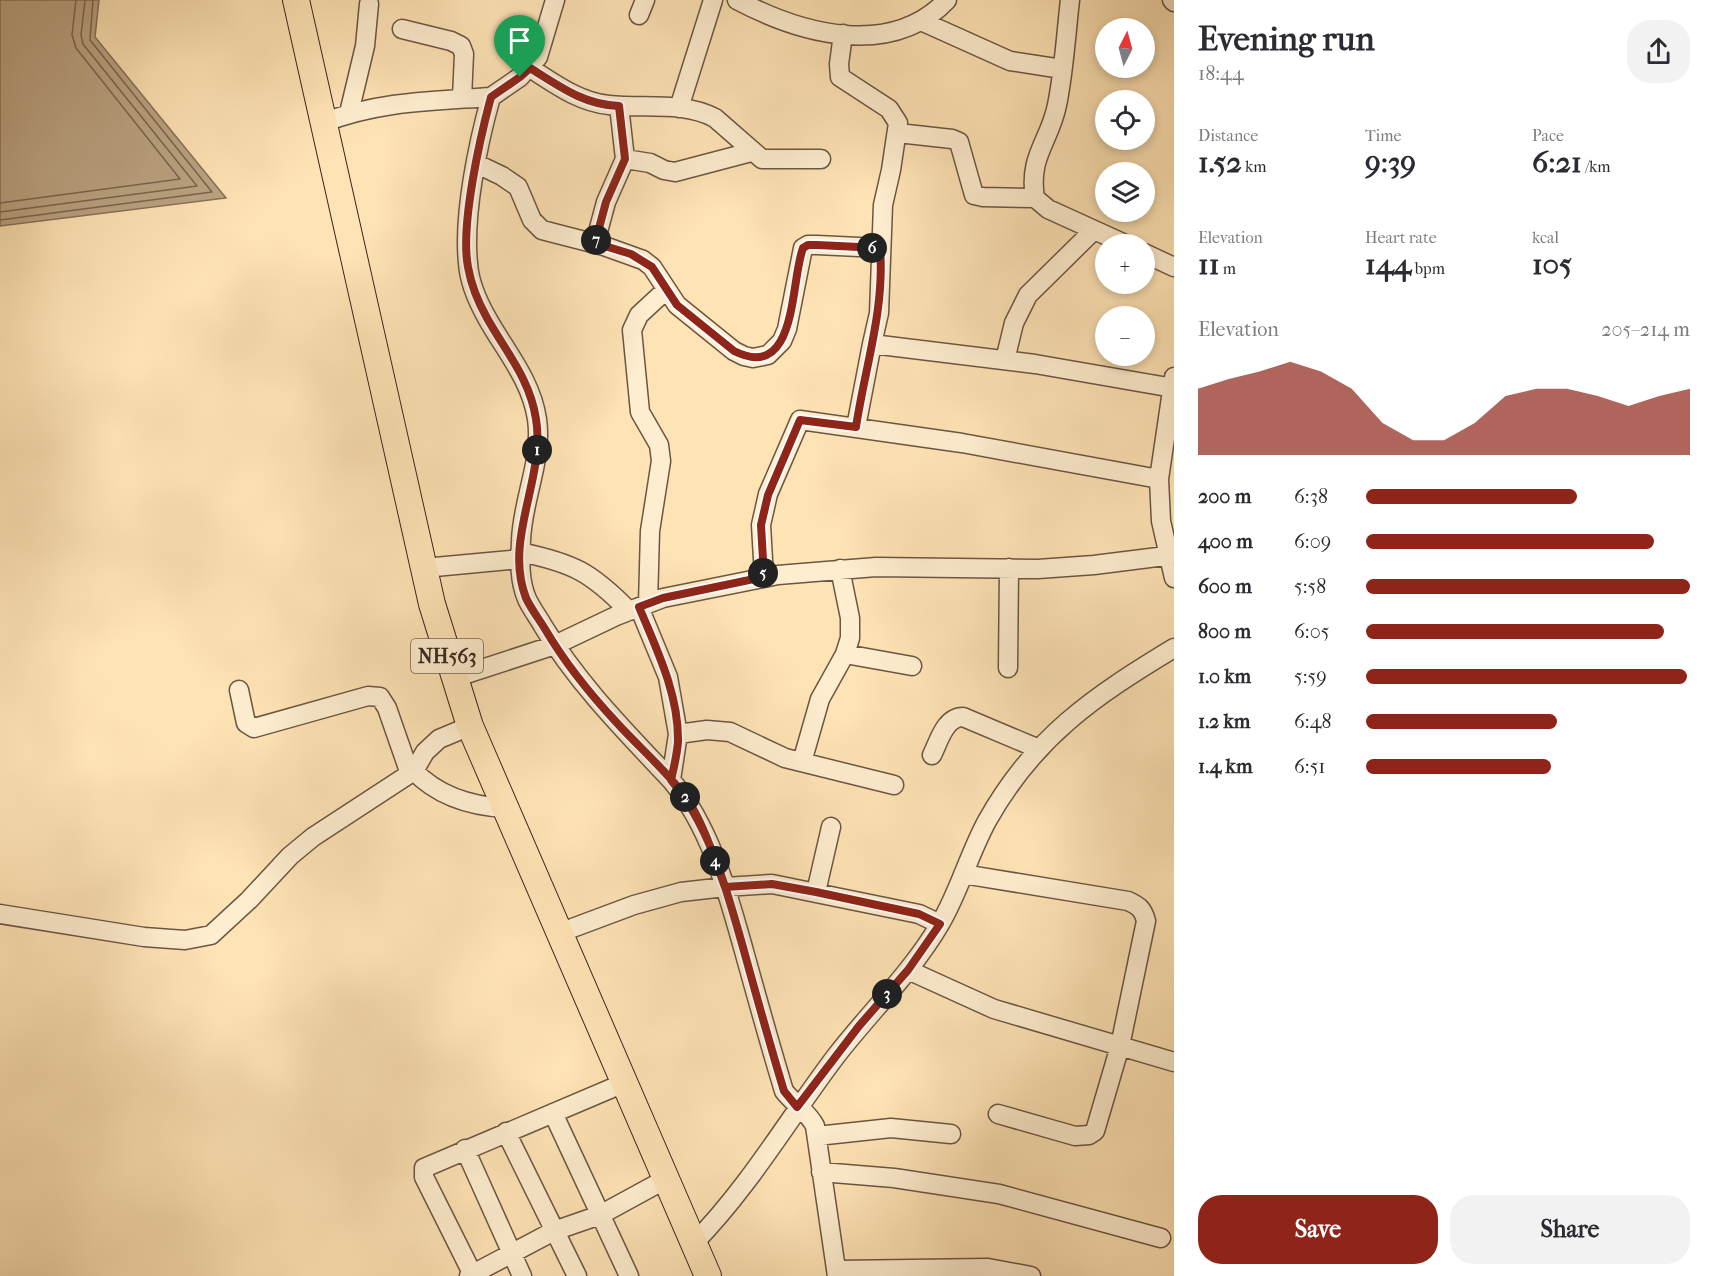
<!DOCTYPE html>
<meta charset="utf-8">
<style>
body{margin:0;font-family:"IM FELL French Canon",serif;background:#f2f2f3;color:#2b2b33;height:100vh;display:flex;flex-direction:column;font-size:22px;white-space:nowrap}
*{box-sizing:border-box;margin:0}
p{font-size:20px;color:#7c7c81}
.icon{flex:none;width:33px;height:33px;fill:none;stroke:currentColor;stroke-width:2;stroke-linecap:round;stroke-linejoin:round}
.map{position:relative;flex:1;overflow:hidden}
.side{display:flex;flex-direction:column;background:#fff;width:540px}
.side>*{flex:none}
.needle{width:39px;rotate:6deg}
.fabs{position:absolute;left:1095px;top:18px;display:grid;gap:12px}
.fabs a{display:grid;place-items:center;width:60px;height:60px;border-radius:50%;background:#fff;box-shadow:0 3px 9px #0003;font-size:30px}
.pin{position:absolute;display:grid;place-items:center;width:51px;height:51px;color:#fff;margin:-62px -26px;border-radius:50% 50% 50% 0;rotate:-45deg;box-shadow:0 0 6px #0007}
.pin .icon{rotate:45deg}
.km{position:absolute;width:30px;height:30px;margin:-15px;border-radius:50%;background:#222;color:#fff;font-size:16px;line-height:30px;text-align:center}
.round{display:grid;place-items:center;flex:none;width:63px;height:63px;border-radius:24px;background:#f2f2f3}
.headline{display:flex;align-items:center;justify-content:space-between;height:102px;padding:0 24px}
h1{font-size:33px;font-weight:700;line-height:45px}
.figures{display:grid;grid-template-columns:repeat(3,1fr);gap:9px;height:102px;padding:6px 24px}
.figures div{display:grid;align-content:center}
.figures b{font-size:30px;font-weight:700}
.figures small{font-size:16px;font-weight:400}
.figures p{font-size:16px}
.chart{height:168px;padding:12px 24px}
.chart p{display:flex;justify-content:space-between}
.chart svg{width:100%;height:108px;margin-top:6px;fill:#8f2418;opacity:.7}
.action{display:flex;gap:12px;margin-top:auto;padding:12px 24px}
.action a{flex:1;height:69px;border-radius:24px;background:#8f2418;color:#fff;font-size:24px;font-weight:700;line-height:69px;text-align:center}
.action a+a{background:#f2f2f3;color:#2b2b33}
ul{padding:0 24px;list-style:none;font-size:20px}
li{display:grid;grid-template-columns:96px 72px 1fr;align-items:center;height:45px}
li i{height:15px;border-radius:8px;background:#8f2418}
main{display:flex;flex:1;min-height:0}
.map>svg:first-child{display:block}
.water{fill:#bba382;stroke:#87715a;stroke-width:1.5}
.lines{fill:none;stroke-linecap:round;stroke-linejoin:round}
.shore{stroke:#7a6550;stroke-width:1.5}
.minor-casing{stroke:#6a5644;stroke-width:21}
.highway-casing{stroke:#38271e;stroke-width:28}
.minor{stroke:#feedcf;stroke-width:18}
.highway{stroke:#fee3b5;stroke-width:26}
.route-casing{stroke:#fff;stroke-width:12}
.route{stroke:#8f2418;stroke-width:8}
.labels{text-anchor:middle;stroke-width:4.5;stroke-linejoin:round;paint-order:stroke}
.shield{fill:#feedcf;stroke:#736253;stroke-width:1.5}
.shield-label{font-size:20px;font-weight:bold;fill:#38271e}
</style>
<main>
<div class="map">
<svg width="1174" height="1276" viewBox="0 0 1174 1276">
<rect width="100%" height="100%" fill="#fee3b5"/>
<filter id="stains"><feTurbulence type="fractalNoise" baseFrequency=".00333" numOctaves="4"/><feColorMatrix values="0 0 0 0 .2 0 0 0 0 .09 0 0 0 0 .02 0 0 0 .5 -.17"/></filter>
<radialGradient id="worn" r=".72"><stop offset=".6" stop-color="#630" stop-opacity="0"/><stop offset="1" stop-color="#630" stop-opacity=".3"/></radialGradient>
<path class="water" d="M0 0H99L95 37 226 198 0 226Z"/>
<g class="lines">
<path class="shore" d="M0 203 180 179 76 48 72 35 76 0
M0 212 197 186 83 44 81 35 85 0
M0 220 212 192 90 40 93 0"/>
<g class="minor-casing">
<path id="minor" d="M737 0C801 34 891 59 947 0
M1070 0C1066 35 1064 71 1057 105 1050 141 1028 156 1035 198L1048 209 1125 244
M1172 0 1174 2
M639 15 645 0
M921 21 1010 61 1062 69
M402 29 451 41 461 46 464 54 462 98
M843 34 839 64 840 77 889 109 898 123 891 170 883 205 879 313 872 344
M530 68C555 84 579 102 609 105 644 109 683 101 715 118L762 159H821
M491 97 520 77 538 57 555 0
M679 108 713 0
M349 113 365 46 369 4
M323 123C378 101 434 101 491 97 478 143 463 215 468 263 469 281 478 302 487 318 506 352 531 380 537 419 543 461 522 500 521 541 520 560 519 581 527 599 531 608 538 617 543 626 578 684 625 731 671 780 711 828 727 891 744 951 757 998 770 1045 784 1091 794 1104 809 1113 815 1126L837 1276
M898 133 952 139 959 142 974 195 983 197 1035 198
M625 159 650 163 664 170 675 172 751 152
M477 164 502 176 518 187 532 220 542 230 604 246 643 260 652 267 677 305 734 351 744 356 753 358 768 355 782 341 787 329 803 248 808 245H817L880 248
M595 243 606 202 625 159 619 106
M1144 253 1174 267
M1005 360 1014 323 1028 295 1094 230
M856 427 872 344 1035 364 1173 388
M1159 479 1174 377
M520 552C573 563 591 572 629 611
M424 568 520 559
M764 577 761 525 768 494 800 420 962 443 1159 479 1161 521 1174 578
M648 604 650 531 661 461 659 445 640 412 632 330 639 315 666 290
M639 607 668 677 678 734 671 780
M845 654 912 666
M1008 668 1009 568
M454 678 555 645 616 616 663 598 778 575 876 567 1038 569 1094 565 1174 555
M239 690 246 723 254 728 368 696 380 697 387 708 410 774
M678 734 707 730 730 732 785 758 894 785
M932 755C939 741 945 717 963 717L1039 749
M802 762 820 699 845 654 850 638V618L840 569
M414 771C438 796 470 806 505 808
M963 874 1128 901C1139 906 1143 909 1146 921L1120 1046 1095 1131 1089 1135 1075 1136 998 1114
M816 892 831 827
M0 914 144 937 185 940 211 935 249 900 290 856 313 837 414 771 425 752 439 739 470 726
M559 933 634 905 681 892 725 887 772 884 919 914 940 924
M908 970 994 1009 1174 1062
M553 1113 629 1276
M506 1132 577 1276
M817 1136 891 1128 951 1134
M465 1149 522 1276
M821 1172 894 1178 999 1194 1161 1238
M694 1243C749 1187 789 1118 836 1056 870 1012 912 972 940 924 959 892 969 854 987 821 1034 737 1093 697 1174 648
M836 1270 988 1268 1031 1276
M473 1275 424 1177V1168L624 1083
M469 1276 554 1231 600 1215 666 1179"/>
</g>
<g class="highway-casing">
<path id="highway" d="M296 0 432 604 470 726 708 1276"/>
</g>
<use href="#minor" class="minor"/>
<use href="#highway" class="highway"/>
</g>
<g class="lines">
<g class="route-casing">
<path id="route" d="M520 77 491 97C480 138 460 226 468 267 471 284 478 302 487 318 506 352 530 379 536 419 546 478 503 539 526 598 531 609 539 619 545 629 565 663 590 694 617 723 638 746 662 767 682 792 703 820 713 855 725 887L772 884 816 892 919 914 940 924 908 970 859 1026 797 1107 784 1091C770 1045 757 998 744 951 727 891 711 828 671 780 674 767 677 755 678 742 679 695 657 650 639 607L663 598 764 577 761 525 768 495 800 420 856 427C865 367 885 309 880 248L817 245H808L803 248C790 282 798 383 734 351L677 305 652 267 631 254 595 243 606 202 625 159 619 106C584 105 559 86 530 68L520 77"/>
</g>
<use href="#route" class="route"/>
</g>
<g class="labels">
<rect class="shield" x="411" y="639" width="72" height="34" rx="4.5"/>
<g class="shield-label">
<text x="447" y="663">NH563</text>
</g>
</g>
<rect width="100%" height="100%" filter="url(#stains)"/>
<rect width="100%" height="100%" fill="url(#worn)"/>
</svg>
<div class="fabs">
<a><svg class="needle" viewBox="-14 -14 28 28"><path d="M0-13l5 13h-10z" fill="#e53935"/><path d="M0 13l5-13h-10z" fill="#7c7c81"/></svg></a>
<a><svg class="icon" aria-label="locate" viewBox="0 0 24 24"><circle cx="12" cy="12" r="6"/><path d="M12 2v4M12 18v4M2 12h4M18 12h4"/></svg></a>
<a><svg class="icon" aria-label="layers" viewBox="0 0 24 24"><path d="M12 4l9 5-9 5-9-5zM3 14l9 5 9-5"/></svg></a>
<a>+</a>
<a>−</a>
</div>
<div class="pin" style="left:520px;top:77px;background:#1e9e55"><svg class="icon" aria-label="arrive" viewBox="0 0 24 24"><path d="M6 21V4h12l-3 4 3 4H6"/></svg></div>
<b class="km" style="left:537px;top:450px">1</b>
<b class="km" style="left:685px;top:797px">2</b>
<b class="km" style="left:887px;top:994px">3</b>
<b class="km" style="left:715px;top:861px">4</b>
<b class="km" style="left:763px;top:573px">5</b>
<b class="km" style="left:872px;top:248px">6</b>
<b class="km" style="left:596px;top:240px">7</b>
</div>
<section class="side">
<div class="headline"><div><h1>Evening run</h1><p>18:44</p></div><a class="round"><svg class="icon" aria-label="share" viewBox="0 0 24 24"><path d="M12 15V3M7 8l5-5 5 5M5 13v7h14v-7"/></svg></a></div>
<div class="figures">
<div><p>Distance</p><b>1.52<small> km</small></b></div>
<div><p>Time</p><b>9:39</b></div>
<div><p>Pace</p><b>6:21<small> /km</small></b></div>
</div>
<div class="figures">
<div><p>Elevation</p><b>11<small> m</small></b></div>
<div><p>Heart rate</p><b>144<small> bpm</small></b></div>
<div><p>kcal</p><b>105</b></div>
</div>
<div class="chart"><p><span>Elevation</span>205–214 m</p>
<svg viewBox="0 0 160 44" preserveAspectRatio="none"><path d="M0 44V17L10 13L20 10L30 6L40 10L50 17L60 31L70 38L80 38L90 31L100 20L110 17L120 17L130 20L140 24L150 20L160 17V44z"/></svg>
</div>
<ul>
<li><b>200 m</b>6:38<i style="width:65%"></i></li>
<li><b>400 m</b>6:09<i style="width:89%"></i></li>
<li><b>600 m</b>5:58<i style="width:100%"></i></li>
<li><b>800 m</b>6:05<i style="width:92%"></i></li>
<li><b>1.0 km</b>5:59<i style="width:99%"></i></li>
<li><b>1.2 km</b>6:48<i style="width:59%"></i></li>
<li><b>1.4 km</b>6:51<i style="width:57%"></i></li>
</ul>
<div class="action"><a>Save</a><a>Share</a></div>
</section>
</main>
